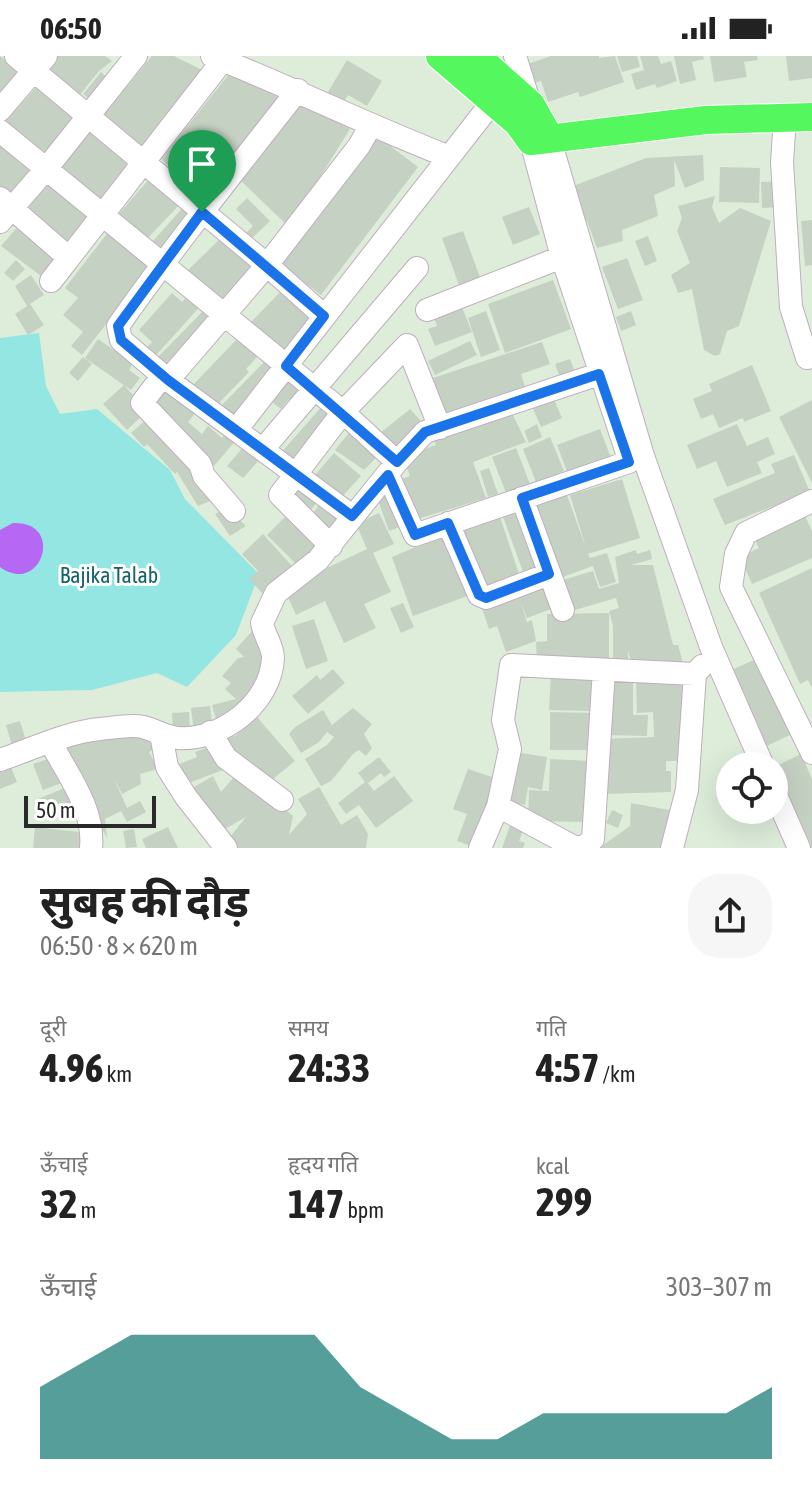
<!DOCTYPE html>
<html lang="hi">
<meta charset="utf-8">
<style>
body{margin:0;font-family:"Asap Condensed","Noto Sans Devanagari",sans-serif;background:#f6f6f6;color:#222;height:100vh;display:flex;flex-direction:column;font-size:30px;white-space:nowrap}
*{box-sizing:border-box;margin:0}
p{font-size:26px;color:#767676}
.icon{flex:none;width:44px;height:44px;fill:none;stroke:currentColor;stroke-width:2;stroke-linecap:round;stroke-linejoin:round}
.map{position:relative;height:792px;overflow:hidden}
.sheet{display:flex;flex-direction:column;background:#fff;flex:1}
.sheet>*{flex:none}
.fabs{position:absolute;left:716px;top:696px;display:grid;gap:16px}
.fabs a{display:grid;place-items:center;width:72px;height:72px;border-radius:50%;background:#fff;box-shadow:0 8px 32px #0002;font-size:40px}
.scale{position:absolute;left:24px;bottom:20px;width:132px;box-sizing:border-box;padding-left:8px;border:4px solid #292929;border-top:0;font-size:22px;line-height:28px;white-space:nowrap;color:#292929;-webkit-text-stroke:6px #fff;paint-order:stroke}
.pin{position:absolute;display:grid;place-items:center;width:68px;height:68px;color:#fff;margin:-82px -34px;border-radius:50% 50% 50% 0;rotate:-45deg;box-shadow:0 0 8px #0007}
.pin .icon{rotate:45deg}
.round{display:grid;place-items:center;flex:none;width:84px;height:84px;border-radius:32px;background:#f6f6f6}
.overview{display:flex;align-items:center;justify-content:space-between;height:136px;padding:0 40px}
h1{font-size:44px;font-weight:700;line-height:60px}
.stats{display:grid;grid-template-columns:repeat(3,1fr);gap:12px;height:136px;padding:8px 40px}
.stats div{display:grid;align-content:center}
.stats b{font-size:40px;font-weight:700}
.stats small{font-size:22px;font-weight:400}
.stats p{font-size:22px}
.chart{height:224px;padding:16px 40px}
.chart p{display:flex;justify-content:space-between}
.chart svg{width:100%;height:144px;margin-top:8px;fill:#0f766e;opacity:.7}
.status{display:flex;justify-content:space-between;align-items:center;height:56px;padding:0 40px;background:#fff;direction:ltr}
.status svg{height:22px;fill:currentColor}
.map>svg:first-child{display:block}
.green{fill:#94e6e2}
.water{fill:#b667f4}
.building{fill:#c5d2c3}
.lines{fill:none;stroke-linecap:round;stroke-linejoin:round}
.minor-casing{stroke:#beafbc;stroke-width:24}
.major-casing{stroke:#fff;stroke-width:30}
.minor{stroke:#fff;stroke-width:22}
.major{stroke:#54f85e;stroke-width:28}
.route-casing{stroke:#fff;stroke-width:16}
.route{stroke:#1a73e8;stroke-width:10}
.labels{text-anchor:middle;stroke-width:6;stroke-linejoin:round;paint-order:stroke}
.park-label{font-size:22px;fill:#16636a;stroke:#fff}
</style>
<div class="status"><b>06:50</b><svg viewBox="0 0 49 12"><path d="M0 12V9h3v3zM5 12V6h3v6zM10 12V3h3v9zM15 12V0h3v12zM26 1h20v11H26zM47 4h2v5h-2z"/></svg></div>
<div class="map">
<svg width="812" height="792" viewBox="0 0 812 792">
<rect width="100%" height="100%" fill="#ddedda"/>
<path class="green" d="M39 277 46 330 60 358 97 353 170 414 185 443 259 518 236 579 187 631 157 617 92 634 0 636V282Z"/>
<path class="water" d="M13 467C66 465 41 541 0 511V474Z"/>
<path class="building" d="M0 0 21 16 0 40Z
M55 0H105L112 5 99 15 79 40 45 13Z
M152 0H174L204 15 145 93 104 59Z
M551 0H599V2L615 0 624 26 580 41 578 36 548 46 541 25 531 28 525 9Z
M617 0H637L640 11 622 16Z
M640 0H658L661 8 671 5 677 25 657 32 655 28 636 34 631 18 644 14Z
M674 0H703L704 3 692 6 696 24 680 28Z
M710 0H757L758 4 744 6 747 21 714 26Z
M786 0H812V22L789 25Z
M347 4 382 25 367 50 348 39 341 51 325 41Z
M101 16 110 24 93 46 83 38Z
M230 17 280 41 203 143 161 103Z
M39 28 76 58 45 96 4 67Z
M302 46 350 73 289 171 239 123Z
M92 75 135 112 101 145 60 112Z
M377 80 418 111 321 239 280 208Z
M0 84 34 115 12 141 0 131Z
M703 99 704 124 685 132 674 104 675 130 654 139 658 160 622 174 623 185 597 192 587 165 581 166 568 132 646 102Z
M720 111 760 112 759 147 719 146Z
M150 122 180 148 147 183 117 160Z
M779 125 780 151 762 152 761 126Z
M48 127 94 163 70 187 26 153Z
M715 140 712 151 719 167 740 152 771 165 739 270 727 275 720 298 715 300 704 294 692 233 678 237 671 219 690 207 677 175 682 162 678 150Z
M247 142 270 165 249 185 243 180 253 170 236 153Z
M186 148 196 157 164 194 153 185Z
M529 151 540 178 513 189 502 161Z
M812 164V209L805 210 801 165Z
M22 166 61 203 45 223 1 190Z
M109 175 153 208 82 299 71 290 83 276 63 259 78 242 65 232Z
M463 175 481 224 460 232 442 182Z
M224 179 255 209 223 247 188 214Z
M648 180 657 205 645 210 635 185Z
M627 202 643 244 618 253 602 211Z
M16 204 25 213 13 225 4 217Z
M31 219 44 239 30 248 44 269 28 279 15 258 27 250 15 230Z
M553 224 571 273 505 297 488 248Z
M284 232 310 257 304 273 284 296 251 266Z
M192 235 204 246 151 305 142 297 152 286 139 274 172 237 182 246Z
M461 249 472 276 435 290 428 273 437 270 433 259Z
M208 250 217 261 169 313 155 304Z
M486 255 500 294 481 301 468 262Z
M631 255 636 269 621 275 616 261Z
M239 281 258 300 246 313 249 316 215 351 193 329Z
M98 283 133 307 129 314 140 322 131 334 85 302Z
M470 285 477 299 435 319 428 305Z
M542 286 550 308 521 318 526 334 446 360 433 322Z
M83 301 92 308 78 325 69 317Z
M267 303 279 313 236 360 222 349Z
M570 303 576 319 561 324 555 308Z
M752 309 771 355 744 366 743 362 719 372 713 358 701 363 693 343 712 335 709 328Z
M287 316 308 333 295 348 289 343 281 353 267 342Z
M124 329 147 355 127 374 103 348Z
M169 333 196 356 188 366 202 378 208 370 222 382 228 375 237 383 214 410 182 382 152 347Z
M552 339 562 362 541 371 531 348Z
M812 344V427L779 361Z
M323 349 334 358 295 407 280 398Z
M509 351 526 386 473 406 486 442 411 465 397 425 410 420 403 401 436 389 432 380Z
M410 353 420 364 418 375 398 398 379 378Z
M149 361 218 442 198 450 177 416 175 418 147 388 144 391 131 377Z
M537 368 542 381 529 387 524 375Z
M737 368 747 390 768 381 775 398 757 406 762 417 727 431 716 405 697 413 687 389Z
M353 372 381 397 364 414 335 394Z
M600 373 611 402 568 418 557 389Z
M550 381 564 415 536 426 523 393Z
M245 389 260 403 243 422 227 410Z
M516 392 530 428 506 437 492 401Z
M334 397 361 420 339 444 314 420Z
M794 399 810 436 725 469 713 443 775 417 771 408Z
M489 412 498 438 488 441 480 415Z
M622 423 640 482 588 498 590 502 607 497 616 526 600 531 593 510 560 522 534 451 567 439 586 492 570 439Z
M295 425 319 444 306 459 283 439Z
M392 432 405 469 389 475 376 438Z
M322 445 346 464 334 478 311 460Z
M520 451 544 517 526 524 502 458Z
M227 452 246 470 230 480 215 458Z
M379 457 394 488 373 497 391 536 364 548 376 572 344 587 325 545 296 559 284 532 367 493 356 468Z
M499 458 520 521 479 536 456 473Z
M805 460 812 475V502L752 528 740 501 759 492 755 484Z
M285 461 294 470 299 465 322 488 299 511 267 479Z
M449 477 473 538 413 560 392 501Z
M263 478 293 511 263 538 249 523 258 515 242 498Z
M636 494 637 498 650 494 652 503 631 509H653L673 589H678L683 607 633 612 628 595V610H613V570L609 555 619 552 616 542 568 556 559 525 593 515 599 533 619 527 615 501Z
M812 512V632L808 624 800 628 759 537Z
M548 521 559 550 527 562 521 547 527 566 532 564 536 585 506 596 497 570 489 573 480 546Z
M403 547 414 571 401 577 390 552Z
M609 557V609L537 608 536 586 547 585V558Z
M314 563 328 605 306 613 292 570Z
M253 574 271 600 253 647 218 670 212 649 236 643 225 633 231 627 222 620 238 602 244 601 236 593Z
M756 603 790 679 762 692 727 616Z
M333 613 345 627 308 658 292 640 317 619 320 624Z
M551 617 592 619 590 655 549 654Z
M607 621 633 622V659H648L647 680 605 679Z
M684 623 686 705H666V715H671V736L604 738 603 683 654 681 653 656 637 657 636 624Z
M210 650 213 674 194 677 191 652Z
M353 652 372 668 364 678 372 692 366 700 359 694 353 698 331 725 321 730 305 703 327 689 334 681 327 676 319 686 301 697 289 678 295 671 323 654 332 669Z
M189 656 190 674 173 675 172 657Z
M550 656 590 657V694H550Z
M257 661 295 705 267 728 219 684 230 675 234 681Z
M20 665 26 685 12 689 6 669Z
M151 678 153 694 149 696 158 713 140 718 141 728 122 738 113 720 127 752 140 745 146 756 127 766 121 755 105 763 107 782 58 690 73 682Z
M214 689 223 714 186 728 179 708 197 701 195 696Z
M515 696 547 701 542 734 528 731 525 749 508 746Z
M801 698 812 723V792H806L774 724V711Z
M54 701 64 726 43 734 33 708Z
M379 701 391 716 384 721 381 717 368 727 374 735 394 720 413 745 376 772 359 749 346 758 338 747 365 726 358 717Z
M550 703 592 705 590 766 528 765 529 734 549 735Z
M8 704 17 726 0 733V707Z
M468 713 498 723 474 791 457 785 467 758 453 753Z
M239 715 293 760 289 779 307 758 298 743 319 731 341 769 357 759 368 778 366 792H236L230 781 246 761 218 777 192 732 213 720 221 736Z
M69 730 79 757 62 761 40 756 38 743Z
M631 747 675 755 665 792H599L630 770Z
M612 754 623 759 618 772 606 767Z
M512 764 525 769 519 785 525 787 523 792H502Z
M35 771 88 777 85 792H33Z
M168 771 178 792H146L142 783Z
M134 773 137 791 126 792 123 775Z"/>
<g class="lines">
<g class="minor-casing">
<path id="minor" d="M16 0 267 209 168 324 121 284 118 270C175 189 237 112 298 34
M212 0C291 31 367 69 447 100
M515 0 530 48
M0 54 46 0
M785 62 782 106 791 251 807 302 812 301
M0 75 343 356 397 406
M549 81 643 400 711 591 763 710
M531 85 562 201 629 403
M0 142 69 202 223 4
M0 166 46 113 136 0
M51 225 69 202
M427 254 562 201
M324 260 267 209 359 90 370 71
M163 319 142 347 200 408 204 420 234 455
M168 324 236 374
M264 392 417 212
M388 419 415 479 629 406
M522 442 563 554
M812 445 746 477 736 498 731 531 812 697
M352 460 236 374 493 45
M448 467 479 539 486 542 549 518
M331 490 280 439 343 356 407 289 440 372
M210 676 226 702 282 744
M161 678 167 711 186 741 226 792
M51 687C68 719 95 754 91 792
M0 704C32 693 67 676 100 673 113 672 131 668 143 671 155 674 166 681 178 682 222 685 271 647 273 602 273 590 264 579 262 567L276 537 318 504 397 406 425 376 599 318
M774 735 799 792
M498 750 574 791H584L593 783 604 614
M480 792 498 750 510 693 503 664 511 609 695 618
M672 792 687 734 695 618 702 610"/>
</g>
<g class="major-casing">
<path id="major" d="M440 0 518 67 531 85 706 64 812 61
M476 0 531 49 549 81"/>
</g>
<use href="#minor" class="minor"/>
<use href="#major" class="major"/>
</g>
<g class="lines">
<g class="route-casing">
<path id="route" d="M202 156 324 260 286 310 397 406 425 376 599 318 629 406 522 442 549 518 486 542 479 539 448 467 415 479 388 419 352 460 168 324 121 284 118 270Z"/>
</g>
<use href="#route" class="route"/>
</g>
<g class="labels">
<g class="park-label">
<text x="109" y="527">Bajika Talab</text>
</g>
</g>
</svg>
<div class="fabs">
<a><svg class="icon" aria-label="locate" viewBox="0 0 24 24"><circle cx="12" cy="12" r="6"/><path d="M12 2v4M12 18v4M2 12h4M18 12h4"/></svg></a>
</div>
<div class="scale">50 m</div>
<div class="pin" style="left:202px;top:156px;background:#1e9e55"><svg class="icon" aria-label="arrive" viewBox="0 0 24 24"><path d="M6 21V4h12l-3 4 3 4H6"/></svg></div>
</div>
<section class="sheet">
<div class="overview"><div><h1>सुबह की दौड़</h1><p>06:50 · 8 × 620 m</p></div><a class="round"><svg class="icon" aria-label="share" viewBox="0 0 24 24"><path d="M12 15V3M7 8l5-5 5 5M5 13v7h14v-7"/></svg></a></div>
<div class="stats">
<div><p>दूरी</p><b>4.96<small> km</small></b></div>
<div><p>समय</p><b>24:33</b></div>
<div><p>गति</p><b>4:57<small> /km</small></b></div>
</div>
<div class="stats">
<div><p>ऊँचाई</p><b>32<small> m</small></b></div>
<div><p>हृदय गति</p><b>147<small> bpm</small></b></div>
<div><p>kcal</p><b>299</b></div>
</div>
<div class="chart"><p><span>ऊँचाई</span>303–307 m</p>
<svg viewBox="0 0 160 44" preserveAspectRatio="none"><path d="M0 44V22L10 14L20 6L30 6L40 6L50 6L60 6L70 22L80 30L90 38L100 38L110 30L120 30L130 30L140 30L150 30L160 22V44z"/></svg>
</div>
</section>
